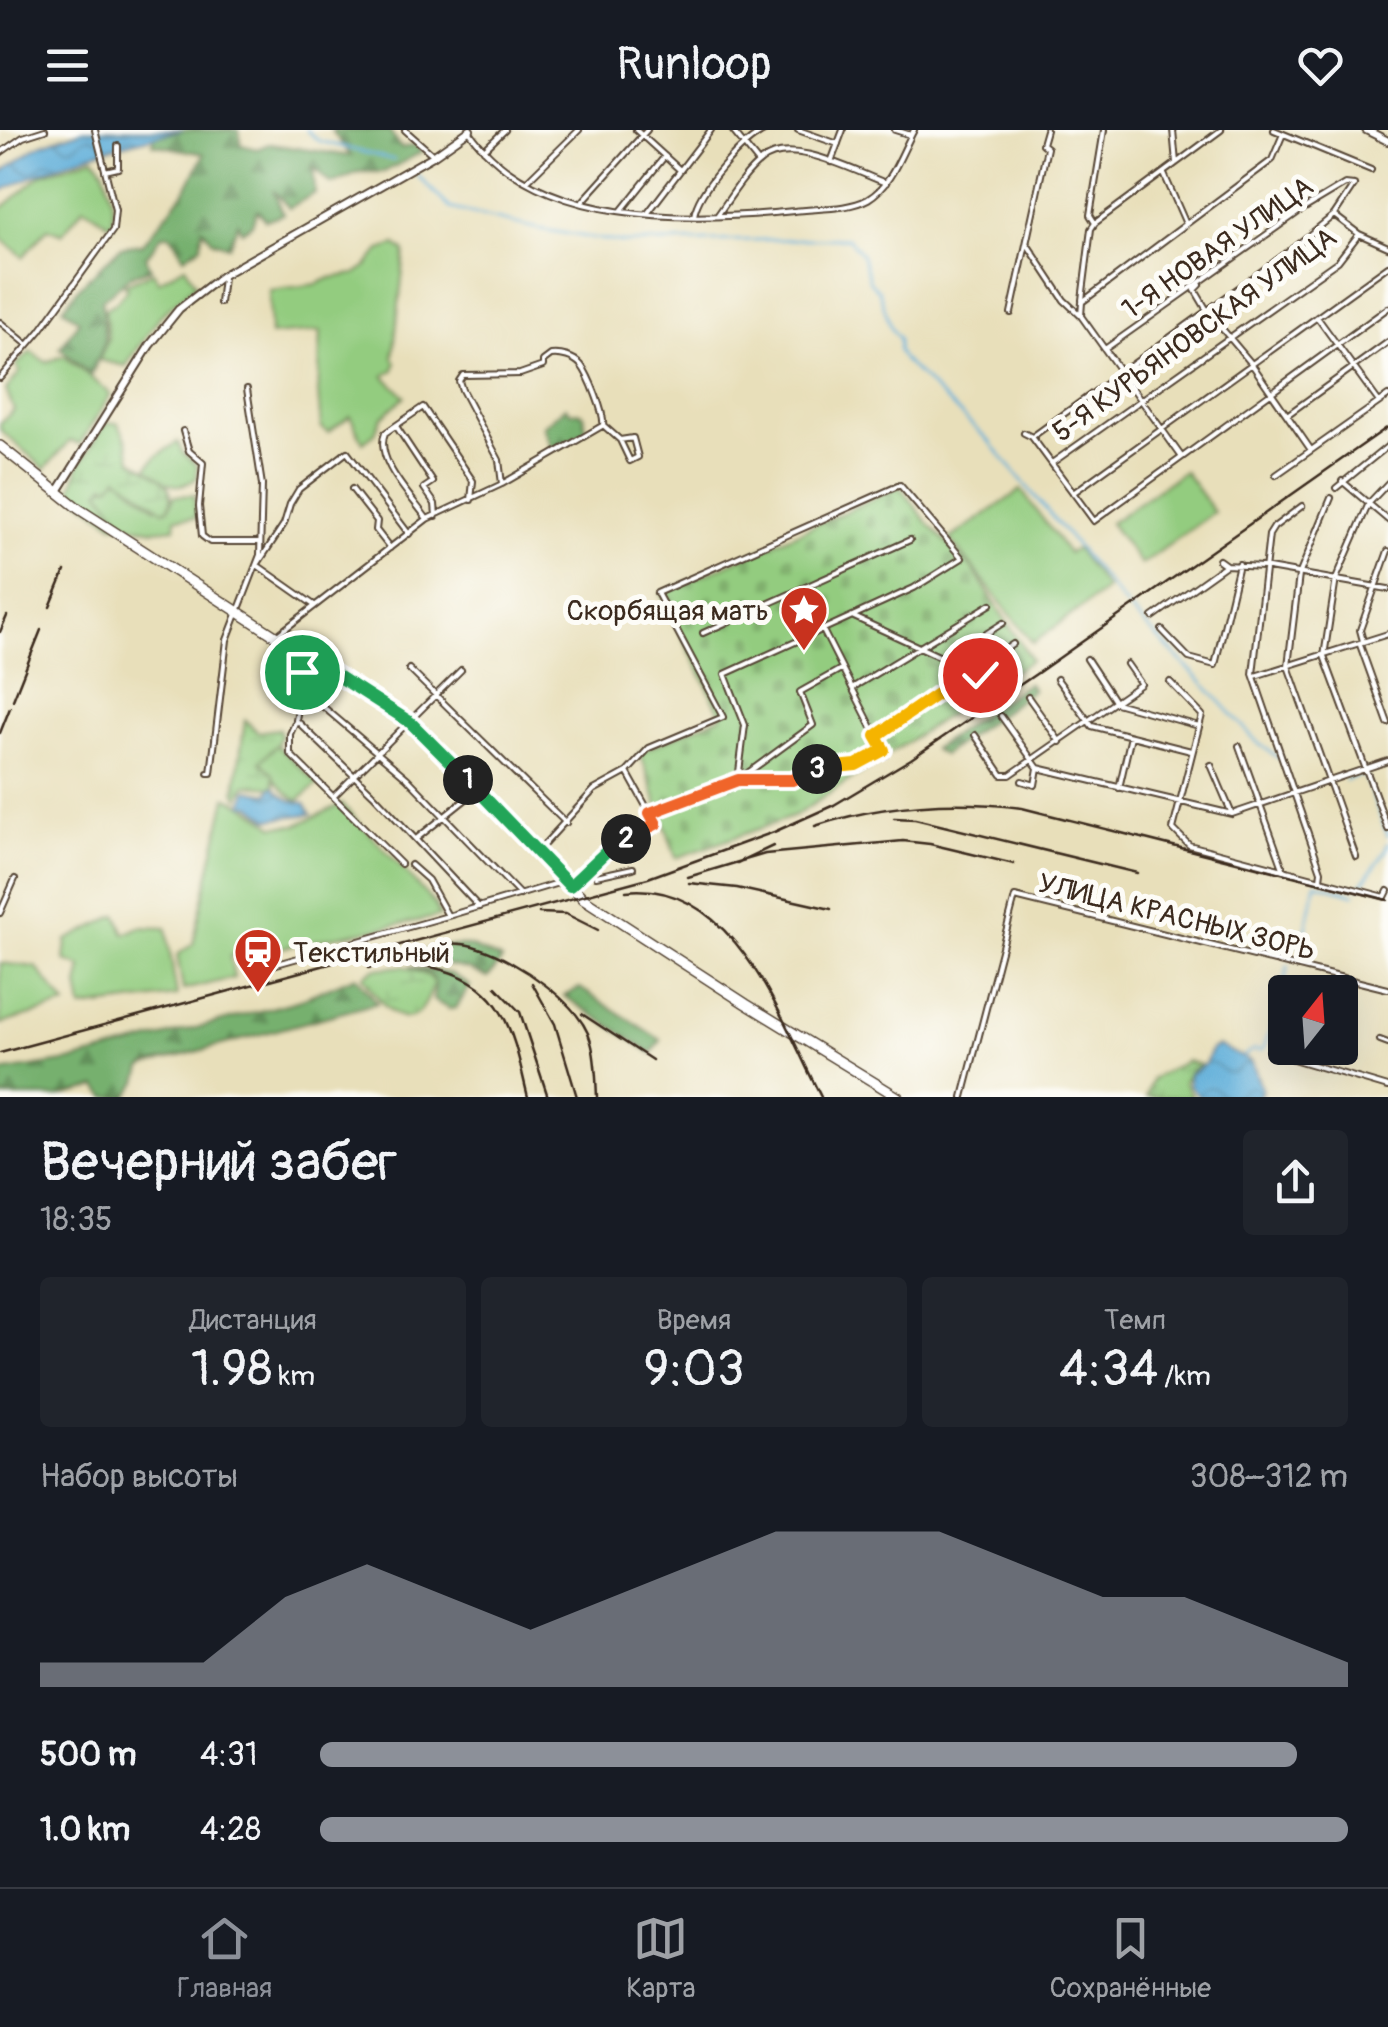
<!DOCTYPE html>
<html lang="ru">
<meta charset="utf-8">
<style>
body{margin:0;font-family:Pangolin,sans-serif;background:#20242c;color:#f1f3f6;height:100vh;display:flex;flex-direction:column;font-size:38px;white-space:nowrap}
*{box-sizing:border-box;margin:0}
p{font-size:32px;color:#9ea1a6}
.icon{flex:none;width:55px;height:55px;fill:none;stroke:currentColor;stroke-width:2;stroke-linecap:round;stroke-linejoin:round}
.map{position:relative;height:967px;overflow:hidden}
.sheet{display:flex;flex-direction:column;background:#171b24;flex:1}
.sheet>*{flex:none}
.needle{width:65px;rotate:17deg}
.buttons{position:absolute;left:1268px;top:845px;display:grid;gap:20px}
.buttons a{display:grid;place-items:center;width:90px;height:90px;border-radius:10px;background:#171b24;box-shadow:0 10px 40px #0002;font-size:50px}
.pin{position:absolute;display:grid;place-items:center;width:85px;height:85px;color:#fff;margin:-42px;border:5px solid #fff;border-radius:50%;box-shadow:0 2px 10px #0007}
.km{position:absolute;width:50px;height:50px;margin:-25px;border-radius:50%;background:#222;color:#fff;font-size:28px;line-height:50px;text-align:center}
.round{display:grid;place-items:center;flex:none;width:105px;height:105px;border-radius:10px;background:#20242c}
.overview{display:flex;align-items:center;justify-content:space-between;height:170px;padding:0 40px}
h1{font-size:55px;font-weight:600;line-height:75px}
.figures{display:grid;grid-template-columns:repeat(3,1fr);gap:15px;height:170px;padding:10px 40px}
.figures div{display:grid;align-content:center;border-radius:10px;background:#20242c;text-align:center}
.figures b{font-size:50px;font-weight:600}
.figures small{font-size:28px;font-weight:400}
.figures p{font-size:28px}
.chart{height:280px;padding:20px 40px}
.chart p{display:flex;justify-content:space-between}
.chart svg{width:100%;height:180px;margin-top:10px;fill:#8c9099;opacity:.7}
ul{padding:0 40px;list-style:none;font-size:32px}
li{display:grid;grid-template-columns:160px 120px 1fr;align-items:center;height:75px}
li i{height:25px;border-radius:12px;background:#8c9099}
header{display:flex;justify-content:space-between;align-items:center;height:130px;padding:0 40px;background:#171b24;font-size:45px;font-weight:600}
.dock{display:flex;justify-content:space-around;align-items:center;height:140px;border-top:2px solid #363941;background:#171b24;font-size:28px;color:#9ea1a6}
.dock a{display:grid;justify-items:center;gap:5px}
.dock .active{color:#8c9099}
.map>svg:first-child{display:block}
.green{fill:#93cc7f;stroke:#677b4e;stroke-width:2.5}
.forest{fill:url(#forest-firs);stroke:#586d46;stroke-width:2.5}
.wetland{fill:url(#wetland-marsh);stroke:#677b4e;stroke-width:2.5}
.cemetery{fill:url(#cemetery-stones);stroke:#677b4e;stroke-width:2.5}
.park{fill:url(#park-tufts);stroke:#677b4e;stroke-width:2.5}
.water{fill:url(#water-waves);stroke:#4d6c7c;stroke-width:2.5}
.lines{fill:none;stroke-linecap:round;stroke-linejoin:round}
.stream{stroke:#5faed9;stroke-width:2.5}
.minor-casing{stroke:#554535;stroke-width:8}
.secondary-casing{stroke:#554535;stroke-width:10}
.primary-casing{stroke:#554535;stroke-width:12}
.minor{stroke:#fff;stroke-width:4}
.secondary{stroke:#fff;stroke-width:6}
.primary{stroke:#fff;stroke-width:9}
.rail{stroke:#3b2a1e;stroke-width:2.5}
.split-1-casing{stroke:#fff;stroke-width:20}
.split-2-casing{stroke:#fff;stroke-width:20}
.split-3-casing{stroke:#fff;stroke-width:20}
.split-4-casing{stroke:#fff;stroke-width:20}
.split-1{stroke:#22a559;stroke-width:12}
.split-2{stroke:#22a559;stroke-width:12}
.split-3{stroke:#f0652b;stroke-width:12}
.split-4{stroke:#f5b400;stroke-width:12}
.labels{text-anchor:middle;stroke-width:10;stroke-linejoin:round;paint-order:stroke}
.street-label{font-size:28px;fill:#3b2a1e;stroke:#fdfcf7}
.poi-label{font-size:28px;fill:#3b2a1e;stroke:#fdfcf7;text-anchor:end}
</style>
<header><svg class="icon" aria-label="menu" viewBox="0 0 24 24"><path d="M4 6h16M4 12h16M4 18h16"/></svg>Runloop<svg class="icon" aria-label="heart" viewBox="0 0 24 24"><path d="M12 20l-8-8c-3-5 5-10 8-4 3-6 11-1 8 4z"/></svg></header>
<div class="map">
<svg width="1388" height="967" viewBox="0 0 1388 967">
<defs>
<pattern id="forest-firs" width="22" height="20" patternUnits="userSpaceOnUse" patternTransform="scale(2.5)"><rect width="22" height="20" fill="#76b06e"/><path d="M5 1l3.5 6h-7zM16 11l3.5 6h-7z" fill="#628f5a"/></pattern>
<pattern id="wetland-marsh" width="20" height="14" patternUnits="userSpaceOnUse" patternTransform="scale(2.5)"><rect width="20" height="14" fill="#93cc7f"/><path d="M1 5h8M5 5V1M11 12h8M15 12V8" fill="none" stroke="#80af6d"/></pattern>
<pattern id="cemetery-stones" width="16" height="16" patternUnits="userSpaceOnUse" patternTransform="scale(2.5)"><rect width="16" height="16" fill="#93cc7f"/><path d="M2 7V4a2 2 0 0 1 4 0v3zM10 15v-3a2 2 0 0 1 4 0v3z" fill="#80af6d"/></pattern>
<pattern id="park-tufts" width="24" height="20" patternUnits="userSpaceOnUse" patternTransform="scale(2.5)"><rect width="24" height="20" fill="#93cc7f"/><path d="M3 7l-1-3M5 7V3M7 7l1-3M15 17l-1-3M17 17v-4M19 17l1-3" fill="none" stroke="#80af6d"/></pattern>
<pattern id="water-waves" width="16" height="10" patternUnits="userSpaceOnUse" patternTransform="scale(2.5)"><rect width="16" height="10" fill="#5faed9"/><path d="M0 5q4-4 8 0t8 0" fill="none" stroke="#508eaf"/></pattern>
</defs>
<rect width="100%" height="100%" fill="#fdfcf7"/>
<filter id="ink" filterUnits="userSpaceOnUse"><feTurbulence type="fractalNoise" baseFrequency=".01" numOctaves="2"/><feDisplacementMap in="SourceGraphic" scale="20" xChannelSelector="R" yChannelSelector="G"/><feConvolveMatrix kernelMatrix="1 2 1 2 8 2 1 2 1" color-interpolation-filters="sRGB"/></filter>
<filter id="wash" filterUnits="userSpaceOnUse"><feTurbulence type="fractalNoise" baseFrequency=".0048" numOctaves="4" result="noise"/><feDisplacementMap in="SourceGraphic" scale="40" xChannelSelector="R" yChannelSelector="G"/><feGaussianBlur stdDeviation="2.25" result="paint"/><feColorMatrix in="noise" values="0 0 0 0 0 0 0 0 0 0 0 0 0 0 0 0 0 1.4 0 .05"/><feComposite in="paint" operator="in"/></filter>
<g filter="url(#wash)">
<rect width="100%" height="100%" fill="#e8dfba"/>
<path class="green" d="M94 27C109 42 115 76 112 96L84 77 62 104 48 98 23 127 0 107V80L42 44Z
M396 115 405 122 393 228 396 232 394 240 384 246 405 266 381 288 375 303 363 312 350 286 328 303 321 297 318 263 321 201 270 205 269 160 317 154 330 148 355 144 368 135 380 120Z
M185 136 196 154 160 186 126 236 99 230 108 209 105 179 115 173 127 159 124 155 153 142 159 151Z
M31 222 46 232 64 226 111 264 80 314 70 311 45 339 0 300V293L14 280 6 260 20 242 16 235Z
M178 312 182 322 197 335V348C178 362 162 354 146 339L157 326Z
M1184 341 1214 382 1141 435 1110 393Z
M118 347 155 377 169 378 174 366 194 365 196 388H176L175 398 154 400 123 394 100 360Z
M1021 360 1068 423 1076 419 1107 459 1033 513 950 409Z
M277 615 318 654 298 671C280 660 274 645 260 631Z
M226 667 248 677 274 696 297 695 342 674 400 736 435 775 440 786C384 799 328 806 272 820L271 814 230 826 234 848 183 860 177 825 193 814Z
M117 785 125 804 140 797 166 798 177 866 82 878 78 856 82 837 65 831 67 810Z
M0 833 36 837 66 875 0 894Z"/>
<path class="forest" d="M183 0H239L241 15 257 19 269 14 351 26 331 0H389L401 18 415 15 422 22 384 42H358L331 54 313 37 315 63 289 78 273 60 283 84 265 90 257 80 252 94 242 102 238 93 229 116 213 111 202 98 201 116 184 127 171 105H162L146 127 151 139 132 145 102 170 105 212 91 246 60 218 79 191 63 178 81 155 121 117 143 114 185 61 204 24 153 14 154 6Z
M566 277 571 282 578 281 584 285 586 301 552 320 543 296Z
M1028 553 1033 560 943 625 933 619Z
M451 816H469L502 830 488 848 468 839 408 828 434 817Z
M410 836 451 844 470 856 456 878 449 879 433 870 435 855 431 846Z
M356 846 377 873 147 935 142 938 138 952 127 967H106L98 957 57 967H0V942L76 930 297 871Z
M580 858 661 910 652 923 564 866Z"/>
<path class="wetland" d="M111 293H118L127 310 132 330C151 342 179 352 169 378L163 380 118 347 110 356 105 354 100 360 123 394H113L71 362 79 336 105 294Z
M245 590 258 602 279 599 281 606 277 615 260 631 273 644 275 657 246 655 239 668 235 662Z
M403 836 429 846 434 852C416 914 386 884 363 846L374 839Z"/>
<path class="cemetery" d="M900 357 932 398 973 439 1031 530 795 686 676 728 640 622 722 586 661 464Z"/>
<path class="park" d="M1186 931 1201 935 1191 940 1184 952 1192 967H1146L1152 949Z"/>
<path class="water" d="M82 0H183C118 14 59 31 0 62V44L37 16Z
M275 657C283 669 292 672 305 673L311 684 269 689 251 675H243L247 660 269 664 271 658Z
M1219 916 1252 932 1262 960 1259 967H1199L1189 955V944L1205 934 1211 919Z"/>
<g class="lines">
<path class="stream" d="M306 0 319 11 394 30
M417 45 450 78 539 99 623 113 848 108 861 124 870 152 879 161 891 198 899 209 898 221 903 230 989 311 1127 477
M1130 480 1204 554
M1206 556 1259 614 1279 628
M1345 650 1364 644 1388 706
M1359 758 1385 722 1388 713
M1289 826 1292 818 1305 803 1316 753 1355 764
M1279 873 1288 836
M1244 926 1252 920H1263L1277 879"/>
</g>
</g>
<g filter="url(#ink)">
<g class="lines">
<g class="minor-casing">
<path id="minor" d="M405 0 431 23
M636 0 680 40
M732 0 757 31
M798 0 838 14
M895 0 911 5
M1173 0 1176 33
M1274 0 1371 40
M469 1C535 97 691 92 794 81 817 78 848 80 868 69 892 55 901 23 914 0
M484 20 505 0
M0 23 23 7 45 0
M831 32 843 0
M105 41 118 38V16
M1164 44 1186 94
M527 51 579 0
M583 71 647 0
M621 81 665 26
M647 84 711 0
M1334 85 1359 104 1388 117
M694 86C698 60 742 11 766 0
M717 86C730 68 744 44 761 31 791 6 853 41 886 53
M1095 93 1090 85 1104 0
M1027 114 1064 170 1081 186 1181 326
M1200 155 1195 160 1208 182 1251 233 1311 320
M1082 170 1091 99 1095 93 1221 0
M220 173 223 148
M1011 183 1047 18 1042 14 1046 0
M1081 186 1082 172 1272 30 1283 4
M1317 187 1379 272
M0 192 28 215
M1105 219 1300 81 1345 54 1354 55
M0 248 40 201 113 100 115 80 95 0
M1287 285 1388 212
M396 296 433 352 424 358 435 374 436 386
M183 301 189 321 203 333 199 376 202 406 210 412H260
M1024 303 1032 307 1094 391 1388 178
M1032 307 1288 122 1334 85 1354 55
M1052 333 1338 131 1359 104
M1276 345 1388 266
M1342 351 1388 390
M1388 353 1369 373 1336 449 1324 526 1388 699
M502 354 499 330 462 260 459 251 463 245 520 244 543 236V231L551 225C561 224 574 227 581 235 589 245 605 285 603 295L620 310 633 308 638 327 630 331 620 310
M1336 358 1388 316
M352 359 377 391 376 400 390 418
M1073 363 1388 136
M1331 368 1299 445 1288 536 1356 727
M1302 376 1274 397 1269 405 1253 544 1321 741 1320 749
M427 389C412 367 374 330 385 303L423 277 473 351 471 370
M1219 430 1226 435 1263 437 1388 459
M802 459 886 625
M314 475 257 435 284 394 290 374 299 359 347 322 409 404
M854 487 980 545 990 560
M1153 487 1226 435
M1162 500 1189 528 1215 535 1239 434
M703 503 910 410
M276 506 427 389 502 354 602 296
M1363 511 1360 500 1388 421
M1360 515 1388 593
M306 528 296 590 373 664 479 777
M948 528 1003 493
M1087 529 1116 573 1199 596
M409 539 566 693
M1255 546 1388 504
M1057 549 1092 596 1191 621
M1170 552 1202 585 1173 699 1189 715 1385 767 1388 761
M300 557 407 648 520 765
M852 558 991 474
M1028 567 1060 612
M1001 586 1038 638 1232 684 1388 631
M296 591 290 604V624L401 734
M975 605 1002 645H1010L1141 554 1127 534
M877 606 1013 514
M1239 616 1283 738
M1211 635 1232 684
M627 642 649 618 723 587 657 463 900 355 962 428 914 458 725 544 745 595 738 650
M208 643H211L227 510 260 425 262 355 247 259
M738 650 813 595 800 562 841 539
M1022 651 1035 655 1038 638
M1119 658 1131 606
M334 666 461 540
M649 683 738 650H792L829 635H856L884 621
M416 709 475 662
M539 720 594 660 627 642 656 694 612 716 573 752
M411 735 428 750 448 786 565 751
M588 736 596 746 633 738
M0 783 15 749
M264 823 261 824 266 837 448 786
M1380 910 1388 913
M1269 922 1388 957
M963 967 1015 767 1388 859"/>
</g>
<g class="secondary-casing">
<path id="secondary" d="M1366 0 1388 11
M57 363 150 215 179 179 223 145 433 26 470 0"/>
</g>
<g class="primary-casing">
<path id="primary" d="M0 316 79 379 410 593 584 769 746 874 898 967"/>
</g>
<use href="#minor" class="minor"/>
<use href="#secondary" class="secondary"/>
<use href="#primary" class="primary"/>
<path class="rail" d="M50 477 65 441
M0 502 7 486
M13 570 41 500
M0 603 10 578
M894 688 915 689 1137 743
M815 696C883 674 952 669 1022 678L1388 770
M737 733 773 716
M688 747 765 724 903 711 930 714 1014 734
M689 753 737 758 831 779
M626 761C734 749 782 892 821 967
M539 783 566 784 598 800
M440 814C454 813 466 813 479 818 516 830 581 873 591 912 596 929 596 949 597 967
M368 838C415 829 476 837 502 884 516 908 521 940 528 967
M532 853 555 894 577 967
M496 857 520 882 548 967
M582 884 652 930
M0 923 648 748 774 702 834 675 911 629 1039 542 1388 297"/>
</g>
</g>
<g class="lines" filter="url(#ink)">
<g class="split-1-casing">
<path id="split-1" d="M302 542 307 526 410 592 468 650"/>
</g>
<g class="split-2-casing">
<path id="split-2" d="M468 650 570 756 612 716 626 709"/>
</g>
<g class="split-3-casing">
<path id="split-3" d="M626 709 656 694 650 683 738 650H792L817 639"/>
</g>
<g class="split-4-casing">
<path id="split-4" d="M817 639 856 635 884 620 876 606 971 541 980 545"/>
</g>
<use href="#split-1" class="split-1"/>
<use href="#split-2" class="split-2"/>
<use href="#split-3" class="split-3"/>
<use href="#split-4" class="split-4"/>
</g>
<defs>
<g id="sight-pin" transform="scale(2.5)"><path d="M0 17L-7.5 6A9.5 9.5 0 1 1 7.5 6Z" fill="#c8321e" stroke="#fdfcf7"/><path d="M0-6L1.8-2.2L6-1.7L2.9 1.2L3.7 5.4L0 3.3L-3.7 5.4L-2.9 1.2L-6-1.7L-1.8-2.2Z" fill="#fff"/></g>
<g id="station-pin" transform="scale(2.5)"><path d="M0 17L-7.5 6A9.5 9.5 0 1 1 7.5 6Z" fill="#c8321e" stroke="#fdfcf7"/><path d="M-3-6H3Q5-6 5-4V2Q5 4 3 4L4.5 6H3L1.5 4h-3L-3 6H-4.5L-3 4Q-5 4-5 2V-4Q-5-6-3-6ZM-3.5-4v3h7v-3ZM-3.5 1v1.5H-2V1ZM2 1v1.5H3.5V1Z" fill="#fff"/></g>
</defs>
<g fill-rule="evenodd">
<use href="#sight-pin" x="804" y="480"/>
<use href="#station-pin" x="258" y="822"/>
</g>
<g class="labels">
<g class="street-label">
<text transform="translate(1217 117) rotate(-35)" y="10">1-Я НОВАЯ УЛИЦА</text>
<text transform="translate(1194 204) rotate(-36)" y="10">5-Я КУРЬЯНОВСКАЯ УЛИЦА</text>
<text transform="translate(1177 786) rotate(14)" y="10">УЛИЦА КРАСНЫХ ЗОРЬ</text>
</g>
<g class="poi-label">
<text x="769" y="490">Скорбящая мать</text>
<text x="293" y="832" text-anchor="start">Текстильный</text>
</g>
</g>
</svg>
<div class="buttons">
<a><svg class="needle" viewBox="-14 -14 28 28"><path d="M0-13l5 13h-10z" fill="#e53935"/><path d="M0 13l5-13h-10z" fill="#9ea1a6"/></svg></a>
</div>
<div class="pin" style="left:302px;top:542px;background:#1e9e55"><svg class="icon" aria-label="arrive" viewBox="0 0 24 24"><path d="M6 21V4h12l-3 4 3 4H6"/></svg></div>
<div class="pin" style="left:980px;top:545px;background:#d93025"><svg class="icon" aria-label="check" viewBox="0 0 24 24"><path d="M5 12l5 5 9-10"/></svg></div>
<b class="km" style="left:468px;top:650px">1</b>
<b class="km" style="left:626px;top:709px">2</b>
<b class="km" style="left:817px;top:639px">3</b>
</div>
<section class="sheet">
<div class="overview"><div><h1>Вечерний забег</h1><p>18:35</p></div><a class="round"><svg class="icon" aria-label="share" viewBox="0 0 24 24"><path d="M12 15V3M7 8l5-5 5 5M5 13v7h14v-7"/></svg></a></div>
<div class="figures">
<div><p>Дистанция</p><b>1.98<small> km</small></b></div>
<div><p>Время</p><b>9:03</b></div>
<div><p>Темп</p><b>4:34<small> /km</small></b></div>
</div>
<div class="chart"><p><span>Набор высоты</span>308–312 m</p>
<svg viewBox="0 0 160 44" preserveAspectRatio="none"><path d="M0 44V38L10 38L20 38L30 22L40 14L50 22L60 30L70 22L80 14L90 6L100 6L110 6L120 14L130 22L140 22L150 30L160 38V44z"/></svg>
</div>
<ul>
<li><b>500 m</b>4:31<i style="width:95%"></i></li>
<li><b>1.0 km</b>4:28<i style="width:100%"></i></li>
</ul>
</section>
<nav class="dock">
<a class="active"><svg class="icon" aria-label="home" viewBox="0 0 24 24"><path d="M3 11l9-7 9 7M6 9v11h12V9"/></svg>Главная</a>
<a><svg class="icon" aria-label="map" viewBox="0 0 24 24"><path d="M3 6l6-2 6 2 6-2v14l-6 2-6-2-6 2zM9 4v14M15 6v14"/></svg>Карта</a>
<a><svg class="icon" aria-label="saved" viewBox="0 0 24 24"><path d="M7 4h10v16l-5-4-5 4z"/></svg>Сохранённые</a>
</nav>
